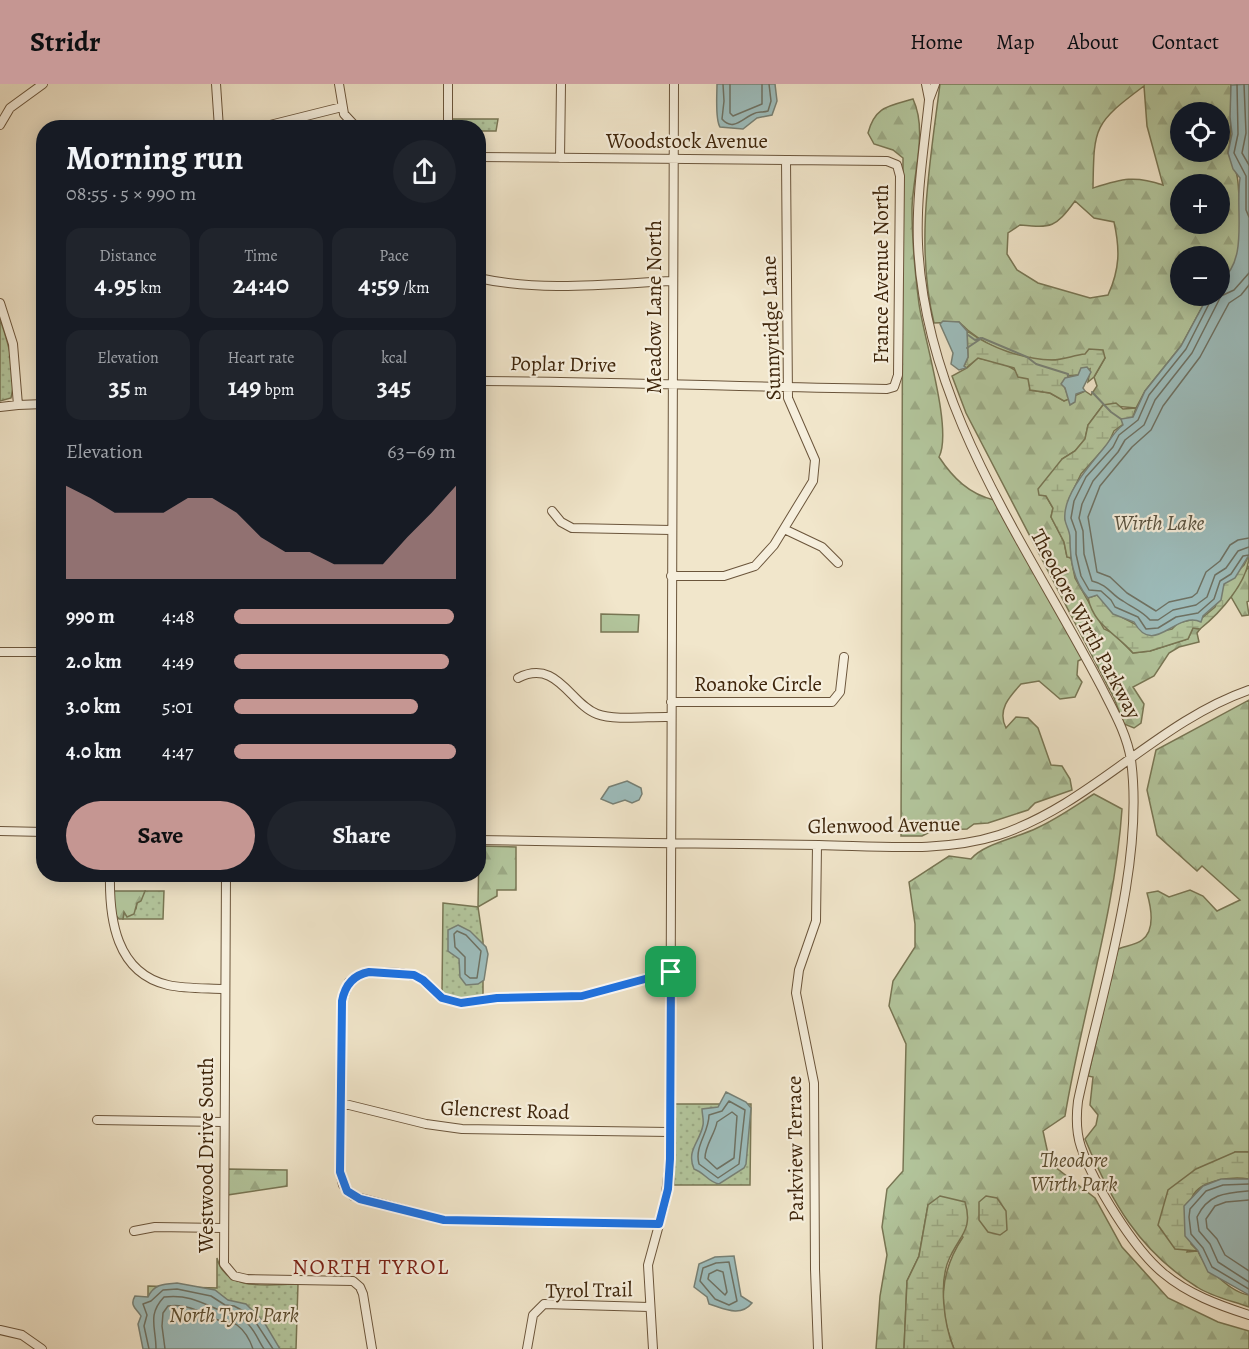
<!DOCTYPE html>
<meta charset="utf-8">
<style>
body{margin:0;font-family:Alegreya,serif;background:#20242c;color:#f1f3f6;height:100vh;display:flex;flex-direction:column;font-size:22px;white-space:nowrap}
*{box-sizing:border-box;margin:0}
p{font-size:20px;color:#9ea1a6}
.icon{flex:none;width:33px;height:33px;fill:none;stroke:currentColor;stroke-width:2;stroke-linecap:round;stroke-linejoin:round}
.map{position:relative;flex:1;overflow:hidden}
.details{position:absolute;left:36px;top:36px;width:450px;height:762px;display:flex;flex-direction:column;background:#171b24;border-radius:24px;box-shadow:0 3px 15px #0003}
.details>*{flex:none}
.fabs{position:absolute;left:1170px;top:18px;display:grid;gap:12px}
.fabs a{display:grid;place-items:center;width:60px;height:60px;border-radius:50%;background:#171b24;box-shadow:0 3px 15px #0003;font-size:30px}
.pin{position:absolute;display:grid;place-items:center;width:51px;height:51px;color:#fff;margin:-26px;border-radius:12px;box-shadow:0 3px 9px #0006}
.round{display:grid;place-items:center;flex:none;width:63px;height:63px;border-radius:32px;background:#20242c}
.overview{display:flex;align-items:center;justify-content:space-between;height:102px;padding:0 30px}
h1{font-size:33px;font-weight:700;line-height:45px}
.stats{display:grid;grid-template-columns:repeat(3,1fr);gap:9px;height:102px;padding:6px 30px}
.stats div{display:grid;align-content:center;border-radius:15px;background:#20242c;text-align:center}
.stats b{font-size:26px;font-weight:700}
.stats small{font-size:16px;font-weight:400}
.stats p{font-size:16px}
.chart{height:168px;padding:12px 30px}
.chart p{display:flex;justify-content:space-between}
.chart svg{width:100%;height:108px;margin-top:6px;fill:#c59692;opacity:.7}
.action{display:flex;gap:12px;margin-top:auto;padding:12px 30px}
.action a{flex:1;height:69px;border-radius:36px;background:#c59692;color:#111;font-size:24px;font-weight:700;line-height:69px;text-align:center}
.action a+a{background:#20242c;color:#f1f3f6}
ul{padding:0 30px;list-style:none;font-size:20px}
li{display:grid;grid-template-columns:96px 72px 1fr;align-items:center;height:45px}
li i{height:15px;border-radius:8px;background:#c59692}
header{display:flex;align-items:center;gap:36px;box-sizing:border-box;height:84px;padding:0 30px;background:#c59692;color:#111}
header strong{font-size:28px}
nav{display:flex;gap:33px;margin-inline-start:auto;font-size:21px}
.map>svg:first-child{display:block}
.green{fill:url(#green-dots);stroke:#787654;stroke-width:1.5}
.forest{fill:url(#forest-firs);stroke:#787654;stroke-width:1.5;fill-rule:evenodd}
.wetland{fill:url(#wetland-marsh);stroke:#787654;stroke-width:1.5}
.pitch{fill:#b3c69d;stroke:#787654;stroke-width:1.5}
.water{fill:#9dbebe;stroke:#778176;stroke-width:1.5}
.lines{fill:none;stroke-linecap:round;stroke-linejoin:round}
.shore{stroke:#6e7264;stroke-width:1.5}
.stream{stroke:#778176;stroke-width:2}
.minor-casing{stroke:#6b553b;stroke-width:10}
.minor{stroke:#f6efdd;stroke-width:8}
.route-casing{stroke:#fff;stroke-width:12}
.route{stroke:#1a73e8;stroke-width:8}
.labels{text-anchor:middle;stroke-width:4.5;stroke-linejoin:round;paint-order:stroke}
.street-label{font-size:21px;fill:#3e250b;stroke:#f6efdd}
.park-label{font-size:21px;font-style:italic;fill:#5b4d30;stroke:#f6efdd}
.water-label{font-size:22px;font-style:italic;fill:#5a5341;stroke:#f6efdd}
.neighbourhood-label{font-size:22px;letter-spacing:1.5px;fill:#7a1f14;stroke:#f6efdd}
</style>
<header>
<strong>Stridr</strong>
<nav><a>Home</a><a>Map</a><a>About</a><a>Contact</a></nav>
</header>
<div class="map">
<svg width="1249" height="1265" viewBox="0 0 1249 1265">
<defs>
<pattern id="green-dots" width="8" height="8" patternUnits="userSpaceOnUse" patternTransform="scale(1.5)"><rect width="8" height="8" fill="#b3c69d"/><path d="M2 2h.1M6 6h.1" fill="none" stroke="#9baa86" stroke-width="1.8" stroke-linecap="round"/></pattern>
<pattern id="forest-firs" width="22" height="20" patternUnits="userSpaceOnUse" patternTransform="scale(1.5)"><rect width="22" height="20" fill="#b3c69d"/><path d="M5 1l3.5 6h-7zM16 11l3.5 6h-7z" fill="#9baa86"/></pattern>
<pattern id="wetland-marsh" width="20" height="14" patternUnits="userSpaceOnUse" patternTransform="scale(1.5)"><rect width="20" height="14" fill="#b3c69d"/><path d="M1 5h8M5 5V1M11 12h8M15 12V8" fill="none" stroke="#9baa86"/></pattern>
</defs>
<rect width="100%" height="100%" fill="#f1e6cb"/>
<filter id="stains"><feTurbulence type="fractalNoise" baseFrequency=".00333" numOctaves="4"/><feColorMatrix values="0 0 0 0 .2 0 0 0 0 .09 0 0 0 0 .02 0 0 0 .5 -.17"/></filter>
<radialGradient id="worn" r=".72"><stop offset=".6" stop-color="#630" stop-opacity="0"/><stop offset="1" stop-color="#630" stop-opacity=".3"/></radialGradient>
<path class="green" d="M452 35H498L496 47H479L478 44 452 41Z
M0 235C8 258 18 290 11 314L0 317Z
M145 807H164L163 835H123L124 828 136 825 137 819Z
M443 819 478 823 483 857V911L458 915 442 909Z
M675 1020H751L750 1101H674Z
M217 1174C226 1209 270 1200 298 1200L296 1265H148V1202L217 1204Z"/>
<path class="forest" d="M940 0H1231C1230 24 1233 46 1228 69 1241 95 1237 96 1240 124 1240 129 1243 132 1244 137 1249 159 1239 188 1220 198V172H1180V212H1208L1181 262 1145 307 1136 324 1103 321 1088 341 1085 355 1075 367 1062 375 1046 412 1053 424 1051 433 1064 458 1067 473 1071 474 1075 494 1104 545 1113 549 1133 569 1150 567 1188 555 1193 544 1200 545 1197 549 1199 558 1179 563 1169 569 1154 592 1133 603 1144 620 1141 639 1134 644 1124 640 1114 614 966 329 952 292 967 284 978 274 1005 280 1029 295 1030 306 1050 309 1064 317 1085 307 1091 311 1097 302 1094 293 1105 274C1081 269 1077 274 1055 276 1022 279 981 261 959 238L934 239C915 161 930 79 940 0ZM1144 2 1147 42 1163 101C1134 91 1122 95 1093 104 1094 43 1093 40 1144 2ZM1180 28H1220V68H1180ZM1180 100H1220V140H1180ZM1075 117 1094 134 1114 138C1120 165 1120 185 1108 211L1090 214 1038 199 1017 186 1007 170 1008 149 1020 141C1052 144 1055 144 1075 117Z
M913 15C928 47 913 89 912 124 912 156 915 189 919 220 924 255 953 346 939 373 953 394 969 410 994 416L1086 573 1078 577 1077 591 1082 598 1075 613 1060 615 1039 597 1021 600C1009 613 997 626 1006 644L1016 633 1028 634 1038 644 1051 681 1062 682 1070 695 1072 706 1035 719 1028 726 988 739 974 740 967 745 934 746 922 752H901L903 74 893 66 874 60 868 49C875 22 889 22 913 15Z
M1249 482V517L1247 518 1249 531 1242 532 1230 511Z
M1249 616V1068H1235L1187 1168 1198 1167C1204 1183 1232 1209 1249 1211V1223C1233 1217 1212 1213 1197 1203 1139 1167 1111 1117 1085 1055L1096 1041 1098 1031 1090 1021 1093 993 1088 992 1118 865C1125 862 1136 861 1142 856 1156 846 1151 823 1147 809L1158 807 1169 813 1190 806 1203 812 1217 827 1240 816 1202 782 1197 787 1157 751 1147 706 1156 666Z
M1094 710 1122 725C1115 829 1082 929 1065 1032L1043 1047 1050 1079 1095 1114 1122 1163 1168 1214 1218 1238 1249 1247V1265H954C938 1225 939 1189 963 1153L928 1121 919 1172 907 1197 904 1265H876L880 1212 887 1171 882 1143 887 1105 903 1087 906 960 889 922 893 897 915 863V840L909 798 949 772 971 775C983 760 1017 754 1037 744 1057 735 1075 722 1094 710Z
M479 762 516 763V806H497V812L478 823Z
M114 807H145L141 817 137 819 134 830 127 833 124 828 123 835H119L114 829Z
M228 1085 287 1086V1102L227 1111Z"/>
<path class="wetland" d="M967 247C991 264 1022 275 1052 276 1063 276 1074 271 1085 270L1089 265 1103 266 1105 274 1094 293 1088 298 1090 285 1079 291 1068 292 1065 304 1069 315 1064 317 1050 309 1030 306 1028 295 1018 293 1014 284 978 274 966 284 964 282 968 273Z
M1116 319 1123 325 1136 324 1133 333 1114 347 1108 360 1081 390 1069 415 1065 435 1070 448 1071 474 1067 473 1064 458 1051 433 1053 424 1046 412 1039 411 1038 405 1062 375 1075 367 1085 355 1088 341 1103 321Z
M1249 471C1249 497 1220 529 1200 545L1193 544 1188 555 1150 567 1133 569C1116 549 1094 542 1088 514L1097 511 1123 534 1152 549 1172 545 1178 539 1203 533 1215 523 1224 500 1244 481Z
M1235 1068H1249V1095C1232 1092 1195 1096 1191 1117 1188 1130 1191 1147 1191 1160L1198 1167 1175 1165 1158 1141 1168 1106 1196 1085Z
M940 1112 965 1118C973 1145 961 1150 950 1173 938 1197 944 1241 954 1265H904L907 1197 919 1172 928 1121Z
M986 1112 997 1114 1006 1127 1007 1146 1000 1151 988 1148 979 1136V1118Z"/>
<path class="pitch" d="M601 530 639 531 638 548H601Z"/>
<path class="water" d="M717 0H775L777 17 772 31 757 34 743 45 720 43C715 36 717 11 717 0Z
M1249 0V471L1235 494 1224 500 1221 516 1203 532 1201 538C1176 526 1154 574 1134 538L1113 530 1097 511 1088 514C1073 496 1070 476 1070 454 1070 447 1066 442 1065 436 1062 412 1089 382 1103 365 1111 356 1113 348 1123 341L1121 335 1133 333 1145 307 1181 262 1208 212H1220V198C1249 175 1235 130 1240 94L1233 85 1228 69 1232 50 1230 33 1231 1Z
M943 237 959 238 967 247 968 273 964 282 966 284 959 286 951 280 953 269 940 240Z
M1087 283 1091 288 1083 304 1085 307 1076 310 1075 318 1070 321 1065 304 1061 300 1065 294 1078 291 1081 284Z
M627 697 641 704 642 710 639 716 632 719 625 716 613 720 601 715 609 703Z
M458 841 470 847 486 863 488 870 484 896 478 900 466 901 460 893 459 875 448 867V846Z
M726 1008 746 1018 751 1024 746 1080 744 1084 719 1100C708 1098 705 1089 694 1085 686 1066 700 1058 703 1041 704 1036 702 1030 702 1025L718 1023Z
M1221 1095H1249V1211L1208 1188 1198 1167 1185 1152 1184 1122 1203 1102Z
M734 1172 741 1212 752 1219C740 1234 723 1224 709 1220L707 1213 694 1203 699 1180 715 1173Z
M177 1199 215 1206 228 1216 246 1220 264 1238 280 1265H143L138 1240 141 1232C137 1225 129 1222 135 1212L148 1213C154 1200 164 1200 177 1199Z"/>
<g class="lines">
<path class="shore" d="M723 0 724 17 722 35C733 48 743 34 753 30 758 27 762 29 768 27L771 17 769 0
M730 0V29L733 32 762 20V0
M1237 0 1238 50 1234 69 1246 92V126L1249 133
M1244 0 1246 49 1242 69 1249 81
M1249 189 1234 206 1221 212 1192 269 1155 316 1144 341 1125 356 1118 368 1093 397 1082 420 1079 434 1083 447 1084 470 1092 497C1109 501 1110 510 1123 517 1133 524 1142 527 1150 536H1158L1173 526 1196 521 1207 513 1215 491 1226 484 1238 467 1249 463
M1249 201 1241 211 1229 219 1200 273 1163 322 1151 346 1132 363 1100 402 1088 433 1097 488 1110 493 1127 509 1156 527 1169 518 1192 513 1197 509 1206 488 1220 477 1230 461 1238 456 1249 454
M1213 212 1186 265 1149 311 1138 336 1119 351 1113 363 1086 393 1074 417 1071 434 1076 448V470L1081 492 1089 506 1101 507 1111 516 1115 523 1138 533 1146 545 1158 544 1176 533 1198 529 1214 515 1220 497 1231 490 1243 472 1249 471
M457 847 466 851 481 867 477 894H470L465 890V873L455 863 454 850Z
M729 1017 745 1026 739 1080 718 1094 699 1080C694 1062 709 1049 709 1031L722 1027Z
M732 1028 737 1032 734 1074 717 1085 705 1074C705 1061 715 1050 717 1038Z
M1249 1100 1223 1101 1206 1107 1190 1125 1189 1133 1191 1150 1203 1164 1212 1183 1249 1205
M1249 1107C1225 1109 1208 1110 1197 1133L1199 1147 1210 1160 1218 1178 1249 1198
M1249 1116 1226 1118 1215 1122 1206 1135 1207 1144 1217 1155 1225 1171 1249 1187
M729 1178 737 1217 729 1221 715 1215 700 1197 703 1184 716 1179Z
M717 1186 723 1188 727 1208 725 1211 708 1195 709 1190Z
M149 1265 144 1242 147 1231 143 1220 151 1217 163 1206 177 1205 211 1212 225 1221 234 1222 251 1231 273 1265
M156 1265C156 1243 147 1231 164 1213 187 1210 201 1218 221 1227 230 1231 238 1230 246 1238 255 1246 258 1256 264 1265
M165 1265 162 1242 163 1229 168 1222C187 1219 202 1229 218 1236 225 1239 231 1237 237 1241 245 1247 250 1256 253 1265"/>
<path class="stream" d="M968 251 975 256 981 254
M967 264 982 254 1027 273 1036 280 1068 290V292
M1092 308 1111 328 1121 335"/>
<g class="minor-casing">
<path id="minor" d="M216 0 219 44
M339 0 344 30 357 44
M926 0 929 15
M935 0 929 16C924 64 916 112 918 160 925 325 1028 462 1102 604 1113 626 1127 650 1131 676 1145 781 1100 913 1078 1017 1076 1033 1076 1048 1081 1063 1094 1100 1133 1164 1163 1189 1188 1210 1218 1221 1249 1231
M0 41 10 24 43 0
M258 44 342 23
M448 44V0
M478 73 887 77 897 81 900 92 898 291 894 303 887 305C752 303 618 298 483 297
M560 74 561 0
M478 194C542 208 608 200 672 197
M0 219 13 260 18 321 0 323
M18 321 44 320
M552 427 561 438 572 444 671 446
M784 445 822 463 838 479
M671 492H724L755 482 774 461 813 397 815 376 788 314 786 76
M0 568H44
M518 594C557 574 570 620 597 630 615 637 651 632 671 633
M671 618H832L840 608 844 573
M0 747 44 748
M478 756C592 758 705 760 819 761 877 762 943 769 999 751 1092 720 1157 638 1249 606
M817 761 816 837 799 886 796 909 814 999 815 1185 818 1265
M110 790C109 835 116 889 168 901 186 905 206 904 225 905
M226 790 224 1180 234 1192 247 1195 353 1197 360 1203 363 1210 372 1265
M341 1019 426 1040 462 1045 670 1048
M97 1036 223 1038
M659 1140 444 1136 353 1112 343 1101 340 1088 342 917 349 898 361 890 369 888 400 889 419 893 442 914 461 919 497 914 582 912 671 888
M134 1147 155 1143 222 1144
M0 1246 22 1251 42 1265
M527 1265 533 1231 544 1220 649 1223
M653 1265 648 1181 665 1119 670 1075 674 0"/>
</g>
<use href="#minor" class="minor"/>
</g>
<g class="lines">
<g class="route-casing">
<path id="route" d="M369 888 414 891 423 896 442 914 461 919 497 914 582 912 671 888 670 1075 668 1105 659 1140 444 1136 360 1115 347 1107 340 1088 342 917C345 901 353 891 369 888Z"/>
</g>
<use href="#route" class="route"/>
</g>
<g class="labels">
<g class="street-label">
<text x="687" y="64">Woodstock Avenue</text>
<text transform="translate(881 190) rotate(-90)" y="7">France Avenue North</text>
<text transform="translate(654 223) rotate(-90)" y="7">Meadow Lane North</text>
<text transform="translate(771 244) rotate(-92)" y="7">Sunnyridge Lane</text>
<text transform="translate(563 280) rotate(1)" y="7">Poplar Drive</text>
<text transform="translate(1086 540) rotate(62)" y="7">Theodore Wirth Parkway</text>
<text x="758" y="607">Roanoke Circle</text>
<text transform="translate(884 741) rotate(-1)" y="7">Glenwood Avenue</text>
<text transform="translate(505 1026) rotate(2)" y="7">Glencrest Road</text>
<text transform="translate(795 1065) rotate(-91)" y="7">Parkview Terrace</text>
<text transform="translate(206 1071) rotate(-90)" y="7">Westwood Drive South</text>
<text transform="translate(589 1206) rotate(-1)" y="7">Tyrol Trail</text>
</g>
<g class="park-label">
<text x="1074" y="1083">Theodore<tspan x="1074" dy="24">Wirth Park</tspan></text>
<text x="234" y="1238">North Tyrol Park</text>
</g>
<g class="water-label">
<text x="1159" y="446">Wirth Lake</text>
</g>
<g class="neighbourhood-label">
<text x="371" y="1190">NORTH TYROL</text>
</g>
</g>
<rect width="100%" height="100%" filter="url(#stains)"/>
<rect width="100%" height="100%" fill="url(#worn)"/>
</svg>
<div class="fabs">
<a><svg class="icon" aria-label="locate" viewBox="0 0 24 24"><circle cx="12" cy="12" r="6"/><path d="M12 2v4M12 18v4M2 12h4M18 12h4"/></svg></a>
<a>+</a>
<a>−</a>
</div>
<div class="pin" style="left:671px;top:888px;background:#1e9e55"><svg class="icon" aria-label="arrive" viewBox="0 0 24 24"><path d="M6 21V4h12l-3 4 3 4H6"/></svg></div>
<section class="details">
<div class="overview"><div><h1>Morning run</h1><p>08:55 · 5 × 990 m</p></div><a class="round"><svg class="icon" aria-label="share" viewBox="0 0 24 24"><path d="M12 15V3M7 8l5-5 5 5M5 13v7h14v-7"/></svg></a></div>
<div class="stats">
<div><p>Distance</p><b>4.95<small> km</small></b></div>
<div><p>Time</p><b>24:40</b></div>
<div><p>Pace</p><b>4:59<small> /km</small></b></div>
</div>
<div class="stats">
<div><p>Elevation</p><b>35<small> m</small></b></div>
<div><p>Heart rate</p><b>149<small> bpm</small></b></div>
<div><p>kcal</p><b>345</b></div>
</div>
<div class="chart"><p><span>Elevation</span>63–69 m</p>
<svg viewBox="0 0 160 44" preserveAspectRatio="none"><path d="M0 44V6L10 11L20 17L30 17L40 17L50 11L60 11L70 17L80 27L90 33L100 33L110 38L120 38L130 38L140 27L150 17L160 6V44z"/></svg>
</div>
<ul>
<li><b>990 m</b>4:48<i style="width:99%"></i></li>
<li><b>2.0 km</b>4:49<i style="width:97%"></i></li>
<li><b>3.0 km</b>5:01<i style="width:83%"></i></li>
<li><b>4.0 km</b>4:47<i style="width:100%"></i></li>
</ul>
<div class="action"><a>Save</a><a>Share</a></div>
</section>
</div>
